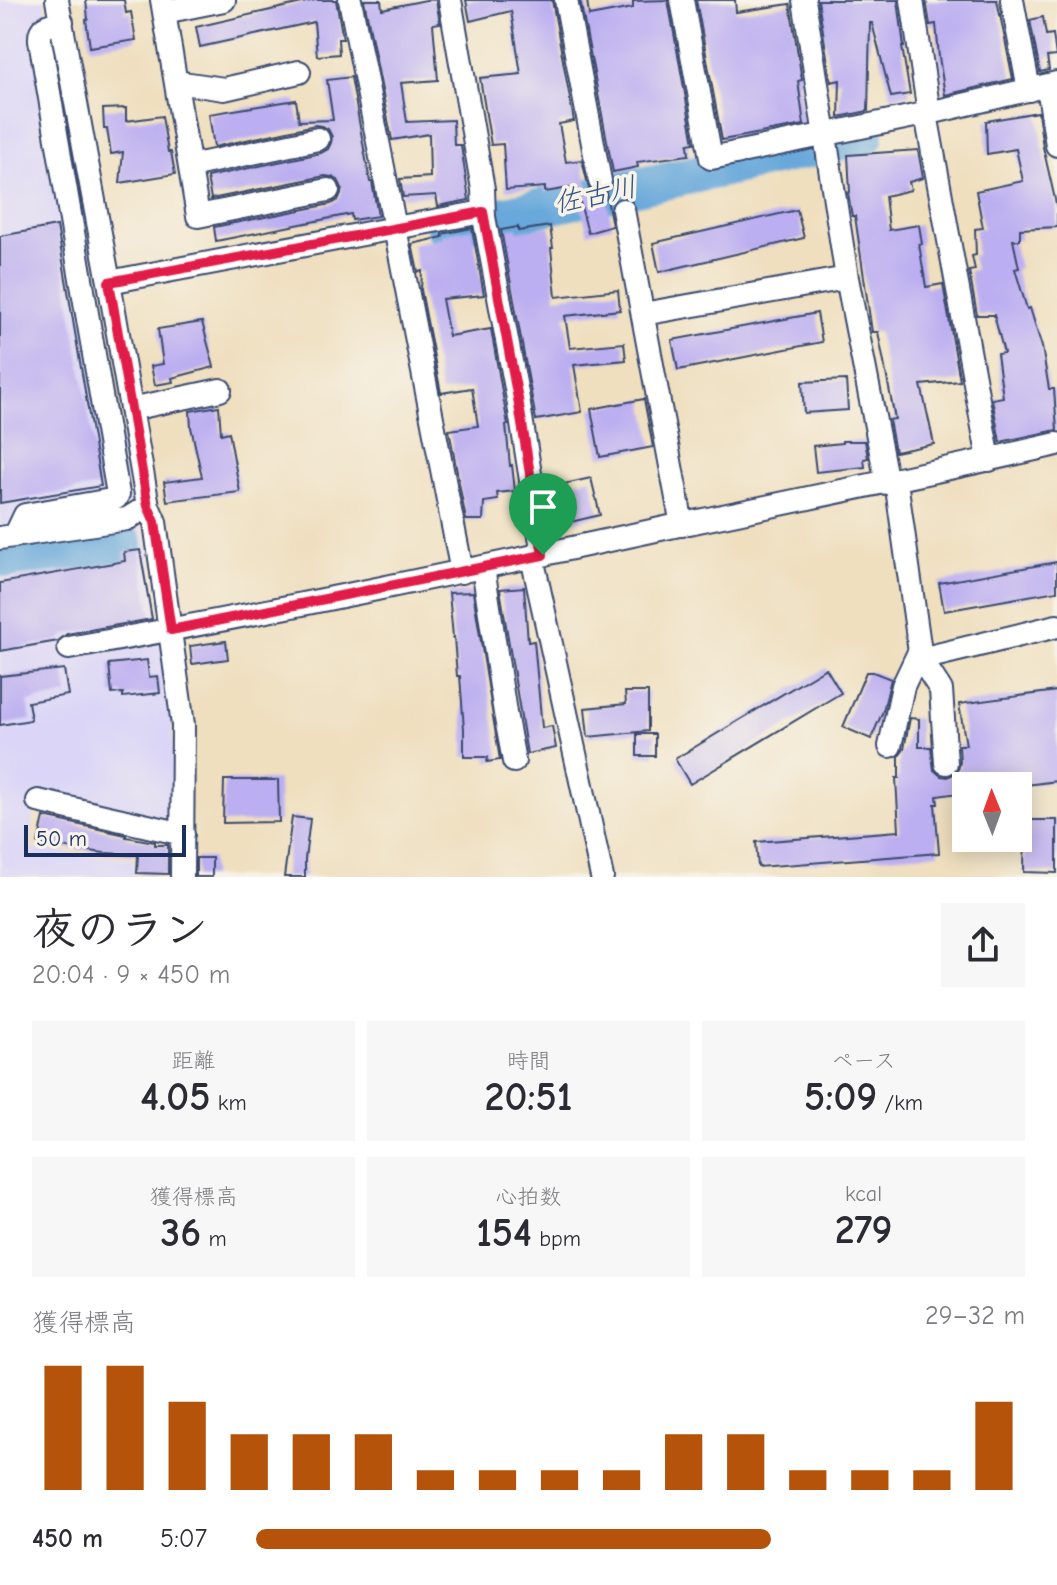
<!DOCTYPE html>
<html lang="ja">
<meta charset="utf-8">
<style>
body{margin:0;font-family:"Comic Neue","Klee One",sans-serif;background:#f7f7f7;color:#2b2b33;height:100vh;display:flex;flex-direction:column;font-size:30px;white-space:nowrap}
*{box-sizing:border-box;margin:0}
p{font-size:26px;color:#7c7c81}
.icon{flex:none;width:44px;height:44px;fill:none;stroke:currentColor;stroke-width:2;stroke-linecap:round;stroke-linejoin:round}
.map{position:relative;height:877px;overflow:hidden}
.drawer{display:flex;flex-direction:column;background:#fff;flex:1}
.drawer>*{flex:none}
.needle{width:52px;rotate:359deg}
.fabs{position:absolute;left:952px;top:772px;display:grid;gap:16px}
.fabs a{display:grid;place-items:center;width:80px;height:80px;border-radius:0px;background:#fff;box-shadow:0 4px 20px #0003;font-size:40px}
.scale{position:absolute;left:24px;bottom:20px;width:162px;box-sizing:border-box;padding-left:8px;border:4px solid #1b2f5e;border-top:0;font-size:22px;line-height:28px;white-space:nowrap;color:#1b2f5e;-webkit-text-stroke:6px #f7f3e8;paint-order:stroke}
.pin{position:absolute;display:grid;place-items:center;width:68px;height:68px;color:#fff;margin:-82px -34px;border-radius:50% 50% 50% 0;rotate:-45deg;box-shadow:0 0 8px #0007}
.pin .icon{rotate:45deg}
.round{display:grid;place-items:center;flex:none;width:84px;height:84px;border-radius:0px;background:#f7f7f7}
.summary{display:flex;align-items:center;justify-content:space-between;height:136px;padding:0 32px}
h1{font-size:44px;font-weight:700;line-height:60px}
.figures{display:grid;grid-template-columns:repeat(3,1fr);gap:12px;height:136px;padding:8px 32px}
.figures div{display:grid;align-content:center;border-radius:0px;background:#f7f7f7;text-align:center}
.figures b{font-size:40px;font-weight:700}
.figures small{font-size:22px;font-weight:400}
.figures p{font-size:22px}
.chart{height:224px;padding:16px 32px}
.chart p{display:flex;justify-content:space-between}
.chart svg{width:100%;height:144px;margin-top:8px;stroke:#b45309;stroke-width:6}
ul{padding:0 32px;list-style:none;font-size:26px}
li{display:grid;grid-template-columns:128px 96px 1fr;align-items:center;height:60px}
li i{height:20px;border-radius:10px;background:#b45309}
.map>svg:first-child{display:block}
.built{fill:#dbd6f7}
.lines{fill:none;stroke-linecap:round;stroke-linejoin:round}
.river{stroke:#67a8da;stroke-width:38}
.building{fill:#bbaef1}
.minor-casing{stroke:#3b496d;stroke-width:26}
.minor{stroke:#fff;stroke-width:22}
.route-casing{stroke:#fff;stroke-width:16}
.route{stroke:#e11d48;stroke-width:10}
.labels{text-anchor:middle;stroke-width:7;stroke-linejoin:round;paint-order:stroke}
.water-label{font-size:28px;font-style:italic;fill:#325383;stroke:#f7f3e8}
</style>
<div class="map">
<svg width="1057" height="877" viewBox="0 0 1057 877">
<rect width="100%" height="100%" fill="#f7f3e8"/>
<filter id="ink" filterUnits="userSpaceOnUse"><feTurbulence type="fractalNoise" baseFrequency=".0125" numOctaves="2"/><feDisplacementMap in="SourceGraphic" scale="16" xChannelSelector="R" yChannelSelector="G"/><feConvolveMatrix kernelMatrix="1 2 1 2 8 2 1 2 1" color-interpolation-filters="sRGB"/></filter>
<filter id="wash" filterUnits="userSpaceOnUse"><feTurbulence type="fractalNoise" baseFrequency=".006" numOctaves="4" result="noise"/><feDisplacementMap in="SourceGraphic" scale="32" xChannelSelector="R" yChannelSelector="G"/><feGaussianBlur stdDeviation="1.8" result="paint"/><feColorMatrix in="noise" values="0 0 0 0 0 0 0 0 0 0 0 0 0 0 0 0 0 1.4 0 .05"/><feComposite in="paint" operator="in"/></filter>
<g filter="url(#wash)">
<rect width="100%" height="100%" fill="#efdfbf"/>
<path class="built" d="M0 0H44L54 36 99 293 130 497 149 548 172 709 174 826 35 796 30 849 134 859 135 877H0Z"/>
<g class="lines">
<path class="river" d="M445 228 771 158 865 136
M10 559 124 544"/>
</g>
<g id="blocks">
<path class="building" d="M86 0H124L126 13 131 12 136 40 90 47 86 20 88 19Z
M315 0H336L343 39H338L339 54 317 56 314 22 200 47 196 27Z
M364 0H381L382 9 426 0H436L440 23 433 24 438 80 401 83 407 122 453 120 454 145H461L469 200 438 206 436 195 403 197 400 179 430 177 429 134 392 140Z
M466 0H552L574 121 559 124 566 162 582 160 589 189 596 194 606 193 612 226 588 233 576 187 545 192V187L506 190 503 144 491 145 480 78 521 74 511 11 470 21Z
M580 0H587L589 16 633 8V1L668 0 694 143 688 144 689 155 637 162 638 167 613 172Z
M696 0H735L736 12 790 4 802 80 798 81 804 125 722 140Z
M818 0H898L904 47H902L910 94 891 97 872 23H870L868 111 839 117 840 80 831 82Z
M926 0H997L1013 79 945 95 939 57 936 24 930 25Z
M1043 17 1046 35 1053 34 1056 56 1047 57 1049 70 1040 72 1030 20Z
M351 77 370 182H372L378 216 352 220 351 214 216 241 214 227 331 204 338 200 341 194 342 188 338 180 332 177 325 176 211 199 207 177 321 153 328 149 331 143 332 137 328 129 322 126 315 125 214 147 209 114 296 100 299 121 333 120 327 80Z
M126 108V121L162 116 168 152H171L175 174 120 183 123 152 111 154 107 129H104L103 109Z
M1038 112 1043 147 1057 208V227L1020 229V240H1013L1019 268 1015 269 1027 309 1030 308 1042 347 1049 389H1054L1057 430 1000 442 992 399 1003 397 997 354 1004 353 994 315H977L969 271 975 270 972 256 976 255 975 229 983 228 976 191 1023 181 1016 149 987 154 986 121Z
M918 150 923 178 909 182 911 190 885 196 889 230 919 225 922 244H919L926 287 943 284 960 381 921 385 934 444 895 452 889 420 895 419 878 332H872L855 216H852L848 193 850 192 848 155Z
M797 210 804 238 659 272 653 243Z
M57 226 101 486 0 503V236Z
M550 226 553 248H551L556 297 618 290 620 310 565 316 570 348 624 343 626 360 574 365 582 412 536 420 501 230 518 227V231Z
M472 228 484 295 442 299 449 336 491 329 508 425H506L510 466 512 465 515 491 497 493 498 500 484 502 483 520H466L449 430 478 426 472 388 441 393 421 290 422 271 418 272 412 244 443 237 442 234Z
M817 313 822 342 678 370 672 340Z
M202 322 214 367 172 378 173 382 155 385 151 366 163 364 158 329Z
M846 380 848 410 804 413 802 382Z
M644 399 653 447 600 457 591 409Z
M219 406 221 434 229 432 240 492 167 501 164 482 202 477 191 427 190 411Z
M842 441H865L868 458 864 459 865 467 816 472 813 446 842 443Z
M591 478 600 515 554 526 546 488Z
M140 550 152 619 67 634 58 641 0 651V583L125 561 124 552Z
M1057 562V591L944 611 939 583Z
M524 587 528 642 534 641 542 728 552 726 556 748 527 754 500 589Z
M473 592 500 760 487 762 488 757H464V729L460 676H457L454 637H453L449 593Z
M226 641 228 659 192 664 190 646Z
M147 660 149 677 158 676 160 693 123 697V693L112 694 109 664Z
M826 668 841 693 690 784 675 759Z
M64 669 68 695 28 702 31 720 0 725V676Z
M866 672H873L891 679 883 711 871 739 843 727Z
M1057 691V781L1018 786H966V792L937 796 938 804H935L939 853 758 867 756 842 899 831 896 778H899V756L904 749 910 718 919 719V747H931L934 770 941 776 948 777 954 774 958 770 960 762 959 745H966L959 704Z
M625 692H648V731L588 737 585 708 626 704Z
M637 734H655V756H637Z
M224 780H278L279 822 223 823Z
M44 817 126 835V837L155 842V845H168V874L137 873 138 855 104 853 62 847 61 848 38 843Z
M292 817 310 819 305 859V877H284Z
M1025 820H1057V873L1024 872Z
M196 858H212V877H196Z"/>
</g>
</g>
<g filter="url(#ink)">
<use href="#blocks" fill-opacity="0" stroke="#3b496d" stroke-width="2"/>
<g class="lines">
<g class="minor-casing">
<path id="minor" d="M57 0 109 282 148 506 155 522 183 725 182 877
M162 0 198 216 328 190
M450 0 483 189 484 217 518 399 543 555
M566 0 600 181
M682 0 711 158 929 113 912 0
M804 0 847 278 887 483
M1012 0 1029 90
M164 12 224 0
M176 82 224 89 299 72
M1048 86 1057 145
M929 113 1057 83
M926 114 989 460
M190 166 318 139
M623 210 682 525
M109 282 395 228 350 0
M643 314 847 278
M131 409 220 390
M896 481 921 659 1057 626
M15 536 25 515 111 500 116 498 118 494 40 40C39 25 49 25 62 22
M0 538 127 519 148 506
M532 557 602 877
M483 567 505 713 514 761
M462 572 395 228 483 212
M69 648C273 612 476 569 679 525 805 499 931 473 1057 444
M921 659 941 690 946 763
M890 746 903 686 920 650
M38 801 183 834"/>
</g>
<use href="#minor" class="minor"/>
</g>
</g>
<g class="lines" filter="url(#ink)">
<g class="route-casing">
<path id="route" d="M483 212 518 399 543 555 171 630 155 522 148 506 109 282Z"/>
</g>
<use href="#route" class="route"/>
</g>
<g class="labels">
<g class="water-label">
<text transform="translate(595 194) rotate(-12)" y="10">佐古川</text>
</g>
</g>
</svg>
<div class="fabs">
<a><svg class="needle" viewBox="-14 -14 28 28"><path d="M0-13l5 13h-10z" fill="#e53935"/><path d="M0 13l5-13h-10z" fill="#7c7c81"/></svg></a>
</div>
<div class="scale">50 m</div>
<div class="pin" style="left:543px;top:555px;background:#1e9e55"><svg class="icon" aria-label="arrive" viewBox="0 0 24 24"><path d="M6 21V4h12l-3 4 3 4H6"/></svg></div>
</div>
<section class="drawer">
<div class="summary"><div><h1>夜のラン</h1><p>20:04 · 9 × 450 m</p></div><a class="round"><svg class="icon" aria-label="share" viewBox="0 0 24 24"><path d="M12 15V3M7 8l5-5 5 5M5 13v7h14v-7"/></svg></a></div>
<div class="figures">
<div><p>距離</p><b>4.05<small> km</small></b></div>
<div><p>時間</p><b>20:51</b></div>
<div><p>ペース</p><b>5:09<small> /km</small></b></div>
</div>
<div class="figures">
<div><p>獲得標高</p><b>36<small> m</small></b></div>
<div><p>心拍数</p><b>154<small> bpm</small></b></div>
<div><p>kcal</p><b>279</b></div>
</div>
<div class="chart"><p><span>獲得標高</span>29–32 m</p>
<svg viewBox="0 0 160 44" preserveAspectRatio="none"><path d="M5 44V6M15 44V6M25 44V17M35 44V27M45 44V27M55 44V27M65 44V38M75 44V38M85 44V38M95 44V38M105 44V27M115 44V27M125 44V38M135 44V38M145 44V38M155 44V17"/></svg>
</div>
<ul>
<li><b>450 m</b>5:07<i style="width:67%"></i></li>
</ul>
</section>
